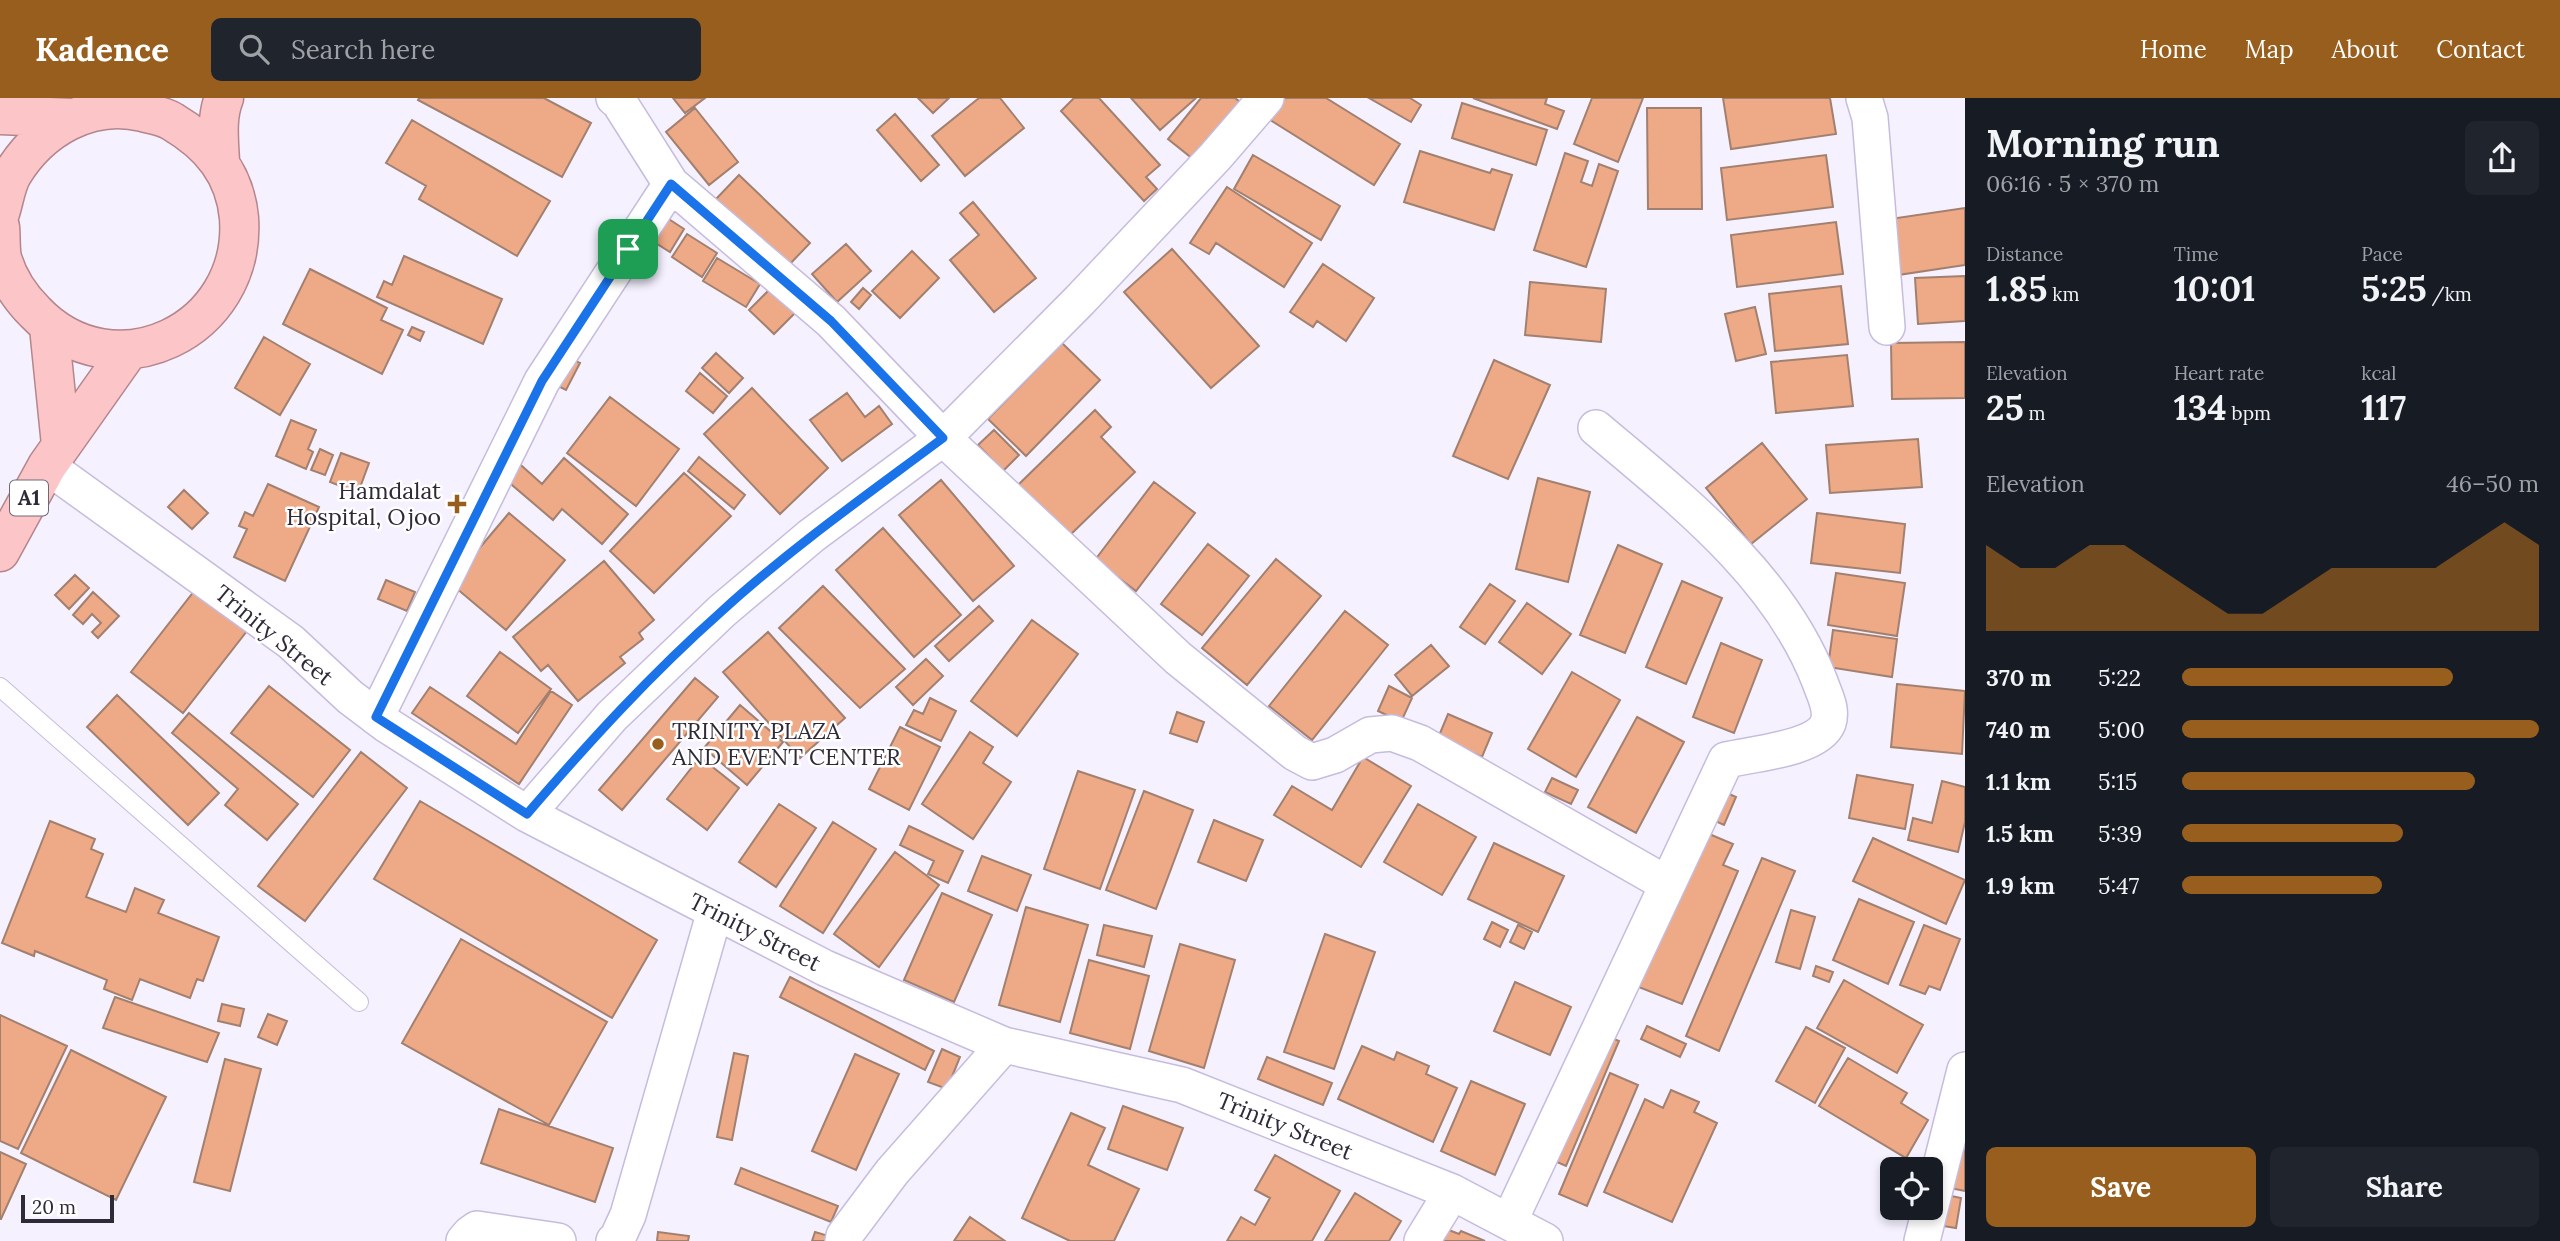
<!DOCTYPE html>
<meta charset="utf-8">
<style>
body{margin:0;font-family:Lora,serif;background:#20242c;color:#f1f3f6;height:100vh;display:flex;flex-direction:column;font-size:26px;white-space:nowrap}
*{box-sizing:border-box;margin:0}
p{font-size:23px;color:#9ea1a6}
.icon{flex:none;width:38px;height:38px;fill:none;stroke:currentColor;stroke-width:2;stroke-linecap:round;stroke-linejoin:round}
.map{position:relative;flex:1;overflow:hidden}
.details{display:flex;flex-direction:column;background:#171b24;width:595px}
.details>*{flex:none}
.controls{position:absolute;left:1880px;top:1059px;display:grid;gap:14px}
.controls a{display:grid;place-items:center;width:63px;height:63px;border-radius:10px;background:#171b24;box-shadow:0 4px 10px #0003;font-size:35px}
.scale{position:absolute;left:21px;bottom:18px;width:93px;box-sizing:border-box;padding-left:7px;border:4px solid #2e2a38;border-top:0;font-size:19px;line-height:24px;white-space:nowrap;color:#2e2a38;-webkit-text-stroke:5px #fff;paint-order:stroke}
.pin{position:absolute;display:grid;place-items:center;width:60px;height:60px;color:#fff;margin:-30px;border-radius:14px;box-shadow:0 4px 10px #0006}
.round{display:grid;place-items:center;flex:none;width:74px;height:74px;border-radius:10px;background:#20242c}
.headline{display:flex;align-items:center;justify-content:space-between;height:119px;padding:0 21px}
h1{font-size:38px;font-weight:700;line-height:52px}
.metrics{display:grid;grid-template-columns:repeat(3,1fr);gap:10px;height:119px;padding:7px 21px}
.metrics div{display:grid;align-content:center}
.metrics b{font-size:35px;font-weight:700}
.metrics small{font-size:19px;font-weight:400}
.metrics p{font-size:19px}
.chart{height:196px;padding:14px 21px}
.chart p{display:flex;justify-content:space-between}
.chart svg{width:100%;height:126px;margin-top:7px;fill:#985e1d;opacity:.7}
.button{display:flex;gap:14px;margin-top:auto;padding:14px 21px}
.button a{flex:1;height:80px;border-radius:10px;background:#985e1d;color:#fff;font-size:28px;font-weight:700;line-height:80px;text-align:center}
.button a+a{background:#20242c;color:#f1f3f6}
ul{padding:0 21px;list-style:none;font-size:23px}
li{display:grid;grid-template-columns:112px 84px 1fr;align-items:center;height:52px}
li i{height:18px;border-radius:9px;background:#985e1d}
header{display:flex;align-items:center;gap:42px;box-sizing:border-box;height:98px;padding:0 35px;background:#985e1d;color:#fff}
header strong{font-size:33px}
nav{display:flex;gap:38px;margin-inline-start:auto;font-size:24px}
.search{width:490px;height:63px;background:#20242c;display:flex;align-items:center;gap:18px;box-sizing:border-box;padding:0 24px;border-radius:10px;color:#9ea1a6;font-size:26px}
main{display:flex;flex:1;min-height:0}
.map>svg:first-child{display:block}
.building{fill:#eea986;stroke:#a2806f;stroke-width:2}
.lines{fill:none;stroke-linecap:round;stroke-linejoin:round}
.service-casing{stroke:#c6bcde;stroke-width:20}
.minor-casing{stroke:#c6bcde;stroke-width:38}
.trunk-casing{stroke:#b3868d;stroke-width:41}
.service{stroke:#fff;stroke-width:18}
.minor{stroke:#fff;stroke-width:35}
.trunk{stroke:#fcc6c8;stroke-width:38}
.route-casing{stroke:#fff;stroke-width:14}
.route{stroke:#1a73e8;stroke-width:9}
.poi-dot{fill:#985e1d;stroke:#fff;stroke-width:2.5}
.labels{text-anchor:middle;stroke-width:5;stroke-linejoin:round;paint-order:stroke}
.shield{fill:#fff;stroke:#6d6a74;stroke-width:2}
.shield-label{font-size:21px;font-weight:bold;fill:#2e2a38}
.poi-label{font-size:23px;fill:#2e2a38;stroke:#fff;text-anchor:end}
.street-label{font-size:23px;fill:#2e2a38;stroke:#fff}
</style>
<header>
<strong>Kadence</strong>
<div class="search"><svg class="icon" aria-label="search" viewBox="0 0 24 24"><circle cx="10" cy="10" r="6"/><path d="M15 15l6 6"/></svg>Search here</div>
<nav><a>Home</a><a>Map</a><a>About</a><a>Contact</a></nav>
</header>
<main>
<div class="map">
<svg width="1965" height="1143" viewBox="0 0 1965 1143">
<rect width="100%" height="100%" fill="#f5f1ff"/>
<path class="building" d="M419 0H544L591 25 562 79 418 2Z
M673 0H705L685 15Z
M918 0H949L933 15Z
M979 0H1000L1024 30 965 78 932 38Z
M1074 0H1099L1160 67 1146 79 1157 91 1144 103 1061 13Z
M1131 0H1196L1160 32Z
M1201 0H1235L1240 4 1193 61 1168 41Z
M1279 0H1326L1400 46 1374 87 1267 20Z
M1369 0H1410L1421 7 1411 24Z
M1473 0H1547L1545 6 1564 13 1557 31Z
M1592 0H1643L1618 64 1574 46Z
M1723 0H1830L1836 36 1731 51Z
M1462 5 1547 32 1536 67 1452 40Z
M695 10 738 64 709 87 666 34Z
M1647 10H1701L1702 111H1648Z
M895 16 939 67 921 83 877 32Z
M412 22 550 103 517 158 419 101 426 88 386 65Z
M1420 53 1490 75 1492 71 1512 77 1494 132 1404 104Z
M1565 55 1588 63 1581 84 1592 88 1599 66 1618 73 1586 169 1534 152Z
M1253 57 1340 108 1321 142 1234 91Z
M1826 57 1833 109 1727 122 1721 70Z
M739 77 810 145 787 169 716 101Z
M1227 89 1312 145 1284 189 1216 145 1209 156 1190 145Z
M973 104 1036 180 994 214 950 162 979 137 960 115Z
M1965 110V167L1898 177 1890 121Z
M658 114 684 131 670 154 643 137Z
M1836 124 1843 176 1737 189 1731 137Z
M687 136 717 155 702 179 672 159Z
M846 146 871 173 837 204 812 176Z
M1172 151 1259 248 1211 290 1124 194Z
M912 153 939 180 900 220 872 193Z
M404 158 502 201 483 246 377 199 384 183 392 187Z
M717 160 760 186 746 209 703 183Z
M1323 166 1374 200 1346 243 1317 223 1313 229 1290 214Z
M310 171 387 210 381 222 403 232 382 276 283 226Z
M1965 178V223L1918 226 1915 180Z
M1530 184 1606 191 1601 244 1525 237Z
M1841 188 1848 246 1775 253 1769 196Z
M771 190 796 214 774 236 749 212Z
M863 190 871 197 859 211 851 204Z
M1755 209 1766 256 1736 263 1725 216Z
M412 229 424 234 420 243 408 237Z
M264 239 310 266 280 317 235 290Z
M1965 244V300L1892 301 1891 245Z
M1062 245 1100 282 1026 358 988 321Z
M716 255 743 280 729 295 702 270Z
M563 257 580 265 566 292 550 284Z
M1847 257 1853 308 1776 315 1771 264Z
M1494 262 1550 287 1508 381 1453 358Z
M700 275 727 298 713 315 686 293Z
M752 290 828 370 780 416 704 336Z
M847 295 865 319 879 308 892 326 842 363 810 322Z
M610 299 679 351 636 408 567 355Z
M1095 312 1111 329 1101 339 1135 374 1066 441 1016 389Z
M291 322 316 332 308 351 313 354 306 371 276 358Z
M994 332 1019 357 1003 373 978 347Z
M1918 341 1922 389 1830 395 1826 347Z
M1762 345 1807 401 1751 446 1706 390Z
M320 351 333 357 325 377 311 372Z
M341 355 369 365 358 395 330 384Z
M699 359 745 397 734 411 688 373Z
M513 360 542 386 564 360 628 416 602 446 562 411 553 422 499 376Z
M684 375 731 418 654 495 610 453Z
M1538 380 1590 394 1568 484 1516 471Z
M941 382 1014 468 973 503 899 417Z
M1154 384 1195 415 1136 493 1095 462Z
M268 386 319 409 285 483 234 459 247 431 239 428 245 414 253 418Z
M184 392 208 415 192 431 168 409Z
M509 415 565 462 506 532 450 485Z
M1817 415 1905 426 1900 475 1811 465Z
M883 430 961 517 914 559 836 472Z
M1208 446 1249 478 1202 537 1161 506Z
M1618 447 1662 466 1625 555 1580 537Z
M1276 461 1321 498 1247 587 1202 550Z
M604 463 654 522 639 535 643 541 620 559 625 565 578 603 548 567 541 573 513 539Z
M1836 475 1905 485 1897 538 1828 527Z
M75 477 89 490 69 511 55 497Z
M386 482 415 494 407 513 378 501Z
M1682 483 1722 500 1686 586 1646 569Z
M1490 486 1515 503 1485 546 1460 529Z
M823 488 905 571 860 610 779 530Z
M195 492 247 533 183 615 131 574Z
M93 494 119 518 98 540 92 534 101 525 92 516 83 526 73 517Z
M1527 505 1571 536 1542 576 1499 544Z
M979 508 993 523 949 563 935 548Z
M1345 513 1388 547 1312 642 1269 608Z
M1032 522 1078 556 1017 638 971 603Z
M1833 532 1897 541 1892 579 1828 569Z
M768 534 845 620 800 660 723 574Z
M1721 545 1762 562 1734 635 1693 619Z
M1431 547 1449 568 1412 598 1395 577Z
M500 554 551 591 518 635 467 598Z
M926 561 943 578 913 607 896 589Z
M1572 574 1620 602 1576 679 1528 651Z
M695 580 718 599 622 712 599 692Z
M1897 586 1965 593 1962 656 1891 649Z
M269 588 350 652 313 699 231 635Z
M1389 588 1412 600 1401 624 1378 613Z
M430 589 516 646 551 593 572 607 519 686 412 615Z
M117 597 219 695 188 727 87 629Z
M930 600 956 613 941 643 906 627 914 612 923 616Z
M740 607 783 644 747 687 704 650Z
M1177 614 1204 624 1197 644 1170 635Z
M189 615 298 706 267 742 225 707 238 691 172 635Z
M1448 616 1492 635 1482 659 1438 640Z
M1637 619 1684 644 1636 735 1588 709Z
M900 629 940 649 909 712 869 691Z
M970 634 993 649 983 665 1011 684 973 741 922 706Z
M361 654 407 690 305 823 258 788Z
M700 659 739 690 707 732 667 701Z
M1363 659 1411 688 1361 769 1274 717 1292 688 1332 712Z
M1078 673 1135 692 1100 791 1044 771Z
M1857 677 1913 687 1905 731 1849 720Z
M1552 680 1578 692 1571 706 1545 694Z
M1942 683 1965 689V724L1958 754 1908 742 1913 720 1932 725Z
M1716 690 1736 699 1724 727 1704 718Z
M1144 693 1193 712 1156 811 1106 792Z
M420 703 657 842 612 920 374 781Z
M779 706 816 730 776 789 739 764Z
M1418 706 1476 739 1442 797 1384 764Z
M1214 722 1263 742 1246 783 1198 764Z
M50 723 95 741 91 751 103 756 86 799 126 814 135 790 164 802 158 815 219 839 203 883 197 881 190 900 140 881 132 902 104 891 107 882 35 853 34 858 2 845Z
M833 724 876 751 823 835 780 808Z
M909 728 963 753 948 785 928 776 934 763 900 747Z
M1702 733 1733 746 1723 767 1738 773 1682 906 1636 888Z
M1873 740 1965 782 1946 826 1853 783Z
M1494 745 1564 778 1538 834 1468 801Z
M895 754 939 787 879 869 834 836Z
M982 758 1031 777 1017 813 968 793Z
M1762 760 1795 773 1719 953 1686 938Z
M942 795 992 817 954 904 904 882Z
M1859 801 1914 824 1888 886 1833 862Z
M1026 809 1088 827 1060 924 999 907Z
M1791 812 1815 819 1800 871 1776 864Z
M1492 824 1508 832 1500 849 1484 841Z
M1104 827 1152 838 1144 869 1097 857Z
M1518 827 1532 834 1524 851 1510 844Z
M1924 827 1960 841 1940 892 1929 888 1925 896 1900 887Z
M1325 836 1375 854 1334 971 1284 954Z
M461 841 607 924 549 1027 402 945Z
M1180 846 1235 862 1204 970 1149 953Z
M1089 862 1149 878 1130 951 1070 935Z
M1816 868 1833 874 1829 884 1813 878Z
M790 879 934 953 925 972 780 899Z
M1844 882 1923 927 1897 975 1817 930Z
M1515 884 1571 909 1550 957 1494 933Z
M115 899 219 935 207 964 103 930Z
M222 906 244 911 240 928 218 923Z
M268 916 287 923 277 947 258 939Z
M0 917 67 948 18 1051 0 1043Z
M1647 928 1686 946 1680 959 1641 941Z
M1806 929 1845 950 1815 1005 1776 983Z
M1602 936 1619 943 1566 1068 1550 1061Z
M1362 948 1394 962 1397 954 1429 968 1426 976 1457 990 1433 1044 1338 1001Z
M942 951 960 959 947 991 928 984Z
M71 952 166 999 116 1102 21 1055Z
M734 955 748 958 732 1042 717 1039Z
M855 956 899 976 856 1072 812 1053Z
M1267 959 1332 985 1323 1007 1258 981Z
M1848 960 1907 995 1901 1005 1928 1022 1906 1060 1819 1008Z
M225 961 261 971 230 1093 194 1084Z
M1610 975 1638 987 1587 1108 1559 1096Z
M1471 983 1525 1006 1495 1077 1441 1053Z
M1671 992 1699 1004 1694 1014 1717 1025 1672 1124 1604 1094 1645 1001 1663 1010Z
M1123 1008 1183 1030 1167 1072 1108 1051Z
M499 1011 613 1050 595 1104 481 1065Z
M1071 1015 1105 1030 1088 1067 1139 1091 1114 1143H1070L1022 1120Z
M1965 1035V1093L1950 1090Z
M0 1054 26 1066 1 1121H0Z
M1275 1057 1340 1093 1312 1143H1227L1241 1119 1255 1127 1270 1100 1255 1092Z
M741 1070 838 1108 831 1124 735 1086Z
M1355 1095 1401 1123 1389 1143H1325Z
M1942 1096 1961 1100 1956 1130 1937 1127Z
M970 1119 1005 1143H954Z
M1441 1129 1459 1136 1461 1133 1485 1143H1435Z
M658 1134 689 1138 688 1143H657Z
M815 1134 832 1139 830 1143H812Z"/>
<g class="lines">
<g class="service-casing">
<path id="service" d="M0 589 359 904"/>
</g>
<g class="minor-casing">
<path id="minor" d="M614 0 619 4 671 86 831 223 943 340 1178 560 1295 655 1312 664 1335 657 1370 637 1392 635 1420 645 1667 786
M1864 0 1870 20 1887 229
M47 368 291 544 350 599 387 627 527 716 715 813 825 870 1004 947 1182 987 1452 1094 1545 1143
M376 619 542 283 671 86
M527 716 612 618 722 513 811 438 943 340 1080 202 1215 59 1266 0
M1509 1124 1726 662C1751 656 1818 651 1828 625 1833 611 1824 596 1820 584 1779 477 1680 401 1596 330
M464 1143 470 1136 477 1131 558 1143
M614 1143 617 1141 628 1117 715 813
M843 1143 844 1138 892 1074 1004 947
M1422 1143 1452 1094
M1922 1143 1965 972"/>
</g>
<g class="trunk-casing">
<path id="trunk" d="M0 17 72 20
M220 64C219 42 216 20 224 0
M0 115C4 103 6 86 13 75 40 31 90 1 143 14 153 17 164 18 173 24 210 46 235 75 239 120 247 233 114 297 35 214 20 199 8 181 2 160 0 151 1 139 0 129
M49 229 61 347
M0 454 47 368 129 252"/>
</g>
<use href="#service" class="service"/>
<use href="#minor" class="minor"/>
<use href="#trunk" class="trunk"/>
</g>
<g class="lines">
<g class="route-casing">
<path id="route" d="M671 86 831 223 943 340C868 396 791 450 722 513 651 576 589 644 527 716L376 619 542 283Z"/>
</g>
<use href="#route" class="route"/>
</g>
<g class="poi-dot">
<path d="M453.5 395.5h7v7h7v7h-7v7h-7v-7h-7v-7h7z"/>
<circle cx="658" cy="646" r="7"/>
</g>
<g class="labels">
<rect class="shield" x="10" y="382.5" width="38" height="35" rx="5"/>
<g class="shield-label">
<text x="29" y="407">A1</text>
</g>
<g class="poi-label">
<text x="441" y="401">Hamdalat<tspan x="441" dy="26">Hospital, Ojoo</tspan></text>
<text x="672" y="641" text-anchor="start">TRINITY PLAZA<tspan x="672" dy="26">AND EVENT CENTER</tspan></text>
</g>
<g class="street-label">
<text transform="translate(274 537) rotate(39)" y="8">Trinity Street</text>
<text transform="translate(755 834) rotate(27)" y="8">Trinity Street</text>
<text transform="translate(1285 1028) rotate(22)" y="8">Trinity Street</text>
</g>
</g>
</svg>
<div class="controls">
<a><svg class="icon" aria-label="locate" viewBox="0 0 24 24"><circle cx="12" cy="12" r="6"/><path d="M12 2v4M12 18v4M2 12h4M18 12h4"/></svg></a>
</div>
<div class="scale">20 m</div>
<div class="pin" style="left:628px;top:151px;background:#1e9e55"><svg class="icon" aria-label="arrive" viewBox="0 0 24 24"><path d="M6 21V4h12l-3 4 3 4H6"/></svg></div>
</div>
<section class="details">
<div class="headline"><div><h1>Morning run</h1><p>06:16 · 5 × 370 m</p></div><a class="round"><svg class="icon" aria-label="share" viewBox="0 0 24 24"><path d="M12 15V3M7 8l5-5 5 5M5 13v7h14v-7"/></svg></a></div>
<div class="metrics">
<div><p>Distance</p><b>1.85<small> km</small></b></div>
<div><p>Time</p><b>10:01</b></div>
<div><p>Pace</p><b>5:25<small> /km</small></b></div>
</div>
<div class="metrics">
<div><p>Elevation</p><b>25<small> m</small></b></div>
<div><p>Heart rate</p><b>134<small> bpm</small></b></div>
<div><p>kcal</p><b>117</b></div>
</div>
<div class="chart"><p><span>Elevation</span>46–50 m</p>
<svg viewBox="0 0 160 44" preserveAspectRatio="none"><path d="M0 44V14L10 22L20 22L30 14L40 14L50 22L60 30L70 38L80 38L90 30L100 22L110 22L120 22L130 22L140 14L150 6L160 14V44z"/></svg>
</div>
<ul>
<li><b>370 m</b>5:22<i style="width:76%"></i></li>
<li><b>740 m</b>5:00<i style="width:100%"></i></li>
<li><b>1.1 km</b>5:15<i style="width:82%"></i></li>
<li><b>1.5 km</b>5:39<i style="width:62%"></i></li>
<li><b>1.9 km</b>5:47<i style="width:56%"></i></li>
</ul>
<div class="button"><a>Save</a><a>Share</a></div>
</section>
</main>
